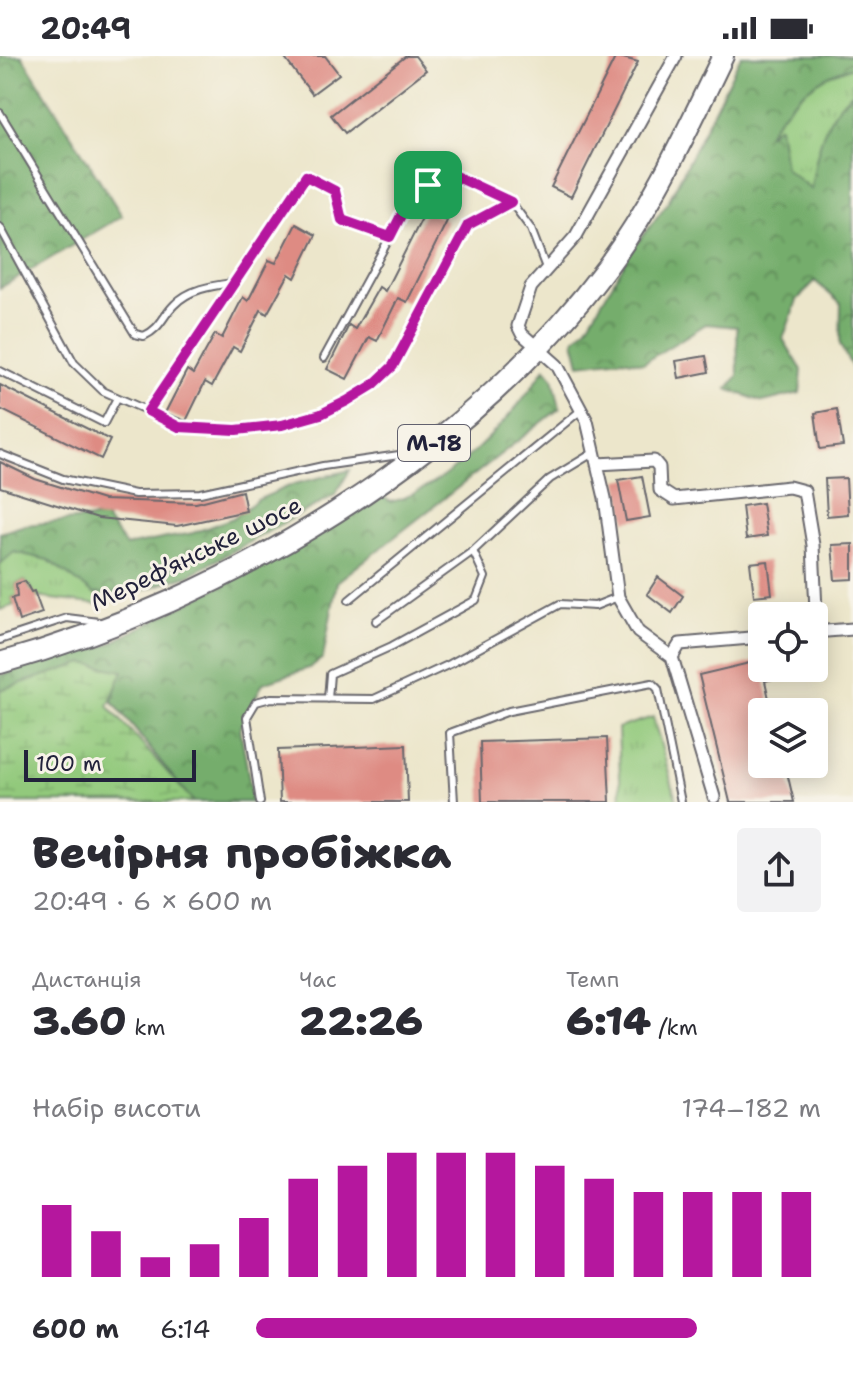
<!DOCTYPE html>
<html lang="uk">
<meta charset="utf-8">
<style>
body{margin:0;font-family:"Shantell Sans",sans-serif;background:#f2f2f3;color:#2b2b33;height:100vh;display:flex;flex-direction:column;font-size:30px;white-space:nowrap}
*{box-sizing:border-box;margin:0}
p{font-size:26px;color:#7c7c81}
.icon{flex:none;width:44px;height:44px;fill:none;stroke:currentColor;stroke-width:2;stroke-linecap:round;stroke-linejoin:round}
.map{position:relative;height:746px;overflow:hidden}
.panel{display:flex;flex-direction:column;background:#fff;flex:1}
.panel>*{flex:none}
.controls{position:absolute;left:748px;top:546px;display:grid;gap:16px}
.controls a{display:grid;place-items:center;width:80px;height:80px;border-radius:8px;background:#fff;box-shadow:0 4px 20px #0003;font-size:40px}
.scale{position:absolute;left:24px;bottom:20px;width:172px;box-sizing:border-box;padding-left:8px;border:4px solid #22223b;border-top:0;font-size:22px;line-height:28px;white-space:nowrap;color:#22223b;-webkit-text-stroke:6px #f7f3e8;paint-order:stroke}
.pin{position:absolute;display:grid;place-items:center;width:68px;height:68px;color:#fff;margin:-34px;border-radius:16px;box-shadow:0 4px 12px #0006}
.round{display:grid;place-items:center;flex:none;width:84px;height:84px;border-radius:8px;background:#f2f2f3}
.headline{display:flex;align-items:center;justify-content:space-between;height:136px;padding:0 32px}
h1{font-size:44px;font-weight:800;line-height:60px}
.stats{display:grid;grid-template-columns:repeat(3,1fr);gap:12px;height:136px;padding:8px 32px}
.stats div{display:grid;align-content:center}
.stats b{font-size:40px;font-weight:800}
.stats small{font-size:22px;font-weight:400}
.stats p{font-size:22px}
.chart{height:224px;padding:16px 32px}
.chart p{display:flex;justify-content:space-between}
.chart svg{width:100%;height:144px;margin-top:8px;stroke:#b5179e;stroke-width:6}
ul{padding:0 32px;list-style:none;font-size:26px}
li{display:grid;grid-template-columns:128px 96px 1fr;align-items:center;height:60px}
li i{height:20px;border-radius:10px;background:#b5179e}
.status{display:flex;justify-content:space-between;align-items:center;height:56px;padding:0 40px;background:#fff;direction:ltr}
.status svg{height:22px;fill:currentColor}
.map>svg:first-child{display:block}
.grass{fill:url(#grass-tufts);stroke:#5a765c;stroke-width:2}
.forest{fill:url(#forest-crowns);stroke:#4c6854;stroke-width:2}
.wetland{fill:url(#wetland-marsh);stroke:#5a765c;stroke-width:2}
.building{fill:#de8b83}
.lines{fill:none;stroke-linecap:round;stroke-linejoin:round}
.lane-casing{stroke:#69676d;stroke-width:10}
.street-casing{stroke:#69676d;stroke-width:15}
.highway-casing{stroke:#69676d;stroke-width:24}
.lane{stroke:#fff;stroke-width:6}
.street{stroke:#fff;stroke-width:11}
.highway{stroke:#fff;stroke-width:20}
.route-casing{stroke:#fff;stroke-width:16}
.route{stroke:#b5179e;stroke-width:10}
.labels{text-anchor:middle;stroke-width:6;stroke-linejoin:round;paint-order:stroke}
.shield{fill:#f7f3e8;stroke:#62616f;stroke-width:2}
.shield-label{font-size:22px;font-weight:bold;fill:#22223b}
.street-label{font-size:24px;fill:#22223b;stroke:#f7f3e8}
</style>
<div class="status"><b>20:49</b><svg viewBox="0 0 49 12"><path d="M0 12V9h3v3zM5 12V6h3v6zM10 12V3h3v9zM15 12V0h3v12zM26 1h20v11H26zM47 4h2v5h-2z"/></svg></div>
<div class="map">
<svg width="853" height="746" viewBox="0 0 853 746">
<defs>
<pattern id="grass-tufts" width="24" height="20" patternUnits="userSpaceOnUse" patternTransform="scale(2)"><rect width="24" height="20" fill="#92c97c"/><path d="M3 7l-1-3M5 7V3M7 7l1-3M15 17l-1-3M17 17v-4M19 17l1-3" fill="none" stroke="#7eac6c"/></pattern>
<pattern id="forest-crowns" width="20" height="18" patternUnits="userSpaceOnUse" patternTransform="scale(2)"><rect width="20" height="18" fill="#75ad6c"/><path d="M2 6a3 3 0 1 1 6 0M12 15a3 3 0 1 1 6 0" fill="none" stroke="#608c5a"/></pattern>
<pattern id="wetland-marsh" width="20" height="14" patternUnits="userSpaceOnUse" patternTransform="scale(2)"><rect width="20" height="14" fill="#92c97c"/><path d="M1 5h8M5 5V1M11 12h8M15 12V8" fill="none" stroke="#7eac6c"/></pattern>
</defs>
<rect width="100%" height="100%" fill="#f7f3e8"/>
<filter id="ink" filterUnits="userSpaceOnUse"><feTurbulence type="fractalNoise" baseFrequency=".0125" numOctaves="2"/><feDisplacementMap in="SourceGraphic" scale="16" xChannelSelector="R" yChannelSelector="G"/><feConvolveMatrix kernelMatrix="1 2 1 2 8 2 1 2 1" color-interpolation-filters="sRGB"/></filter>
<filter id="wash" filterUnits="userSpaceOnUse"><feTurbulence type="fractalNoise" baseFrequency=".006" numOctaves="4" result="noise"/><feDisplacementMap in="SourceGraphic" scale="32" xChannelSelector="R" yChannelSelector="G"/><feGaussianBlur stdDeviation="1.8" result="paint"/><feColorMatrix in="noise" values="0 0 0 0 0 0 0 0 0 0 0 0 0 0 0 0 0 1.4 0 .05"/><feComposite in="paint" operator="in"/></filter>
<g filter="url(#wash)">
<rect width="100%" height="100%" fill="#ece6cb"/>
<path class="grass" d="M853 0V187L770 148 755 60Z
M27 486 91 525 189 519 100 549 37 541 25 525 16 528 18 540 12 542 14 549 0 554V494Z
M653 661 677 746H621L618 672Z"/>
<path class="forest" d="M0 0H22L122 160 0 232Z
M741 0H853V11C815 20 789 46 767 78L779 70 785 112 811 133C816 98 823 60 853 36V313L840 289 841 248 815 225 797 244 783 283 802 314 800 337 763 346 727 333 738 320 737 271 706 268 643 307 622 303 580 308 574 284 587 271 631 196 668 146Z
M545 312 553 321 560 352 337 526 323 602 309 612 263 627 240 671 253 746H193L112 645 119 621 0 638V619L107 589 242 519 377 437 391 446C450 430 512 363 545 312Z
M350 414 335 439 189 519 135 535 94 538 48 504 14 496 0 508V477L25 469 104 461 126 490 193 477 233 462 257 444 294 428Z"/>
<path class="wetland" d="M84 607 123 615 108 650 194 746H0V634Z"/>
<g id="blocks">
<path class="building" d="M283 0H325L339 18 312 38Z
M406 0H415L426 14 345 77 331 59Z
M616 0 638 6 571 141 551 131Z
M426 154 447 165 407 246 398 242 377 285 369 281 347 323 327 313 349 269 355 273 379 231 385 235Z
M296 168 316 179 295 222 289 218 267 258 261 254 240 295 233 291 212 330 205 326 186 365 165 357 187 314 193 318 215 278 222 282 243 241 248 245 269 204 276 207Z
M706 300 709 316 679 322 676 305Z
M0 329 110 384 101 403 0 353Z
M837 353 843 390 820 393 815 357Z
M0 406 35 423 103 444 196 447 242 435 246 455 177 470 98 462 0 431Z
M642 420 650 461 626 465 618 424Z
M846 422 848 458 827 460 825 423Z
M762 447 767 480 746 483 742 450Z
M853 488V523L835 524 832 489Z
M768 505 772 538 754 540 750 507Z
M658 521 683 540 672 557 647 538Z
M25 525 31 536 34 535 42 557 19 565 12 542 17 541 16 528Z
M762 604V612H804V615L765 625 772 656H762V708H785L794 746H730L699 619Z
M607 682 610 746H482L480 686Z
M406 689 408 746H280L278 694Z"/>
</g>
</g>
<g filter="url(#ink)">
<use href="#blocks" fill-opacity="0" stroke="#69676d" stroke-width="2"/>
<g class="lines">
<g class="lane-casing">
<path id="lane" d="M0 57 135 278 144 280C161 272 162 261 174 249 189 233 211 230 232 227
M0 171 74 307 103 335 148 355 306 120 335 135 342 164 390 181 324 302
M390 181 410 142 449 117 511 146
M0 315 104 367 117 342
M148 355 179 371 236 374 282 369 321 358 347 345 373 329 393 310 468 169 511 146 531 173 546 212
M0 398 63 423 135 438 200 437 323 410 406 398
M473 495 550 423 593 397
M349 544 580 355
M0 584 67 562 99 566
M328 643 330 618 392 590 476 544 485 521 473 495 376 565
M260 746 247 661 256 646 271 642 374 643 450 608 560 548 595 550 618 541
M454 746 450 677 509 655 652 627 658 633 681 746"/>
</g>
<g class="street-casing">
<path id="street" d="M676 0 576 180 531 231 518 270 522 278 557 309 587 365 605 442 618 541 638 576 672 601 714 741
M597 408 654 405 659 411 660 434 674 443 789 431 804 435 813 489 817 576
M814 576 853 573
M672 601 680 588 762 581"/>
</g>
<g class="highway-casing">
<path id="highway" d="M0 607C226 544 465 401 607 211 655 146 688 72 723 0"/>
</g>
<use href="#lane" class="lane"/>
<use href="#street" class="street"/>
<use href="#highway" class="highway"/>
</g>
</g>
<g class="lines" filter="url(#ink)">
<g class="route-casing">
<path id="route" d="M449 117 511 146 468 169 393 310 373 329 347 345 321 358 282 369 236 374 179 371 148 355 306 120 335 135 342 164 390 181 410 142Z"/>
</g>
<use href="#route" class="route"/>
</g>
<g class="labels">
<rect class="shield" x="398" y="369" width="72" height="36" rx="6"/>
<g class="shield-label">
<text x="434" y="395">М-18</text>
</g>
<g class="street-label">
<text transform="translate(196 498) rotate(-26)" y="8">Мереф’янське шосе</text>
</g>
</g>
</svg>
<div class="controls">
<a><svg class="icon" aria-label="locate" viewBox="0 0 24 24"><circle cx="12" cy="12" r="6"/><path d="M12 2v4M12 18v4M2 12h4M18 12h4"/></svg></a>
<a><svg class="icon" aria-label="layers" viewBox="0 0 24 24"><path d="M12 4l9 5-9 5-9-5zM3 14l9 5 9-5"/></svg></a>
</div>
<div class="scale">100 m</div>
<div class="pin" style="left:428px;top:129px;background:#1e9e55"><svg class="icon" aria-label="arrive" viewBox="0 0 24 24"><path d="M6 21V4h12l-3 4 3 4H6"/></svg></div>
</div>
<section class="panel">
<div class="headline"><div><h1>Вечірня пробіжка</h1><p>20:49 · 6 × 600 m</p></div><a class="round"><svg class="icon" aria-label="share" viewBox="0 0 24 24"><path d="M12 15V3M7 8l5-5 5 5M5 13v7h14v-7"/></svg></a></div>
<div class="stats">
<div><p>Дистанція</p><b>3.60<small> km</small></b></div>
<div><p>Час</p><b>22:26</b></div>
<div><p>Темп</p><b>6:14<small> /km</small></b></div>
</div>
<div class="chart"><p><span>Набір висоти</span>174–182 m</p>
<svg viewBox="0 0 160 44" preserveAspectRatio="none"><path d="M5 44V22M15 44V30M25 44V38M35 44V34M45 44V26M55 44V14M65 44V10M75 44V6M85 44V6M95 44V6M105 44V10M115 44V14M125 44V18M135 44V18M145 44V18M155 44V18"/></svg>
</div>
<ul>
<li><b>600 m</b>6:14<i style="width:78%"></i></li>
</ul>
</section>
